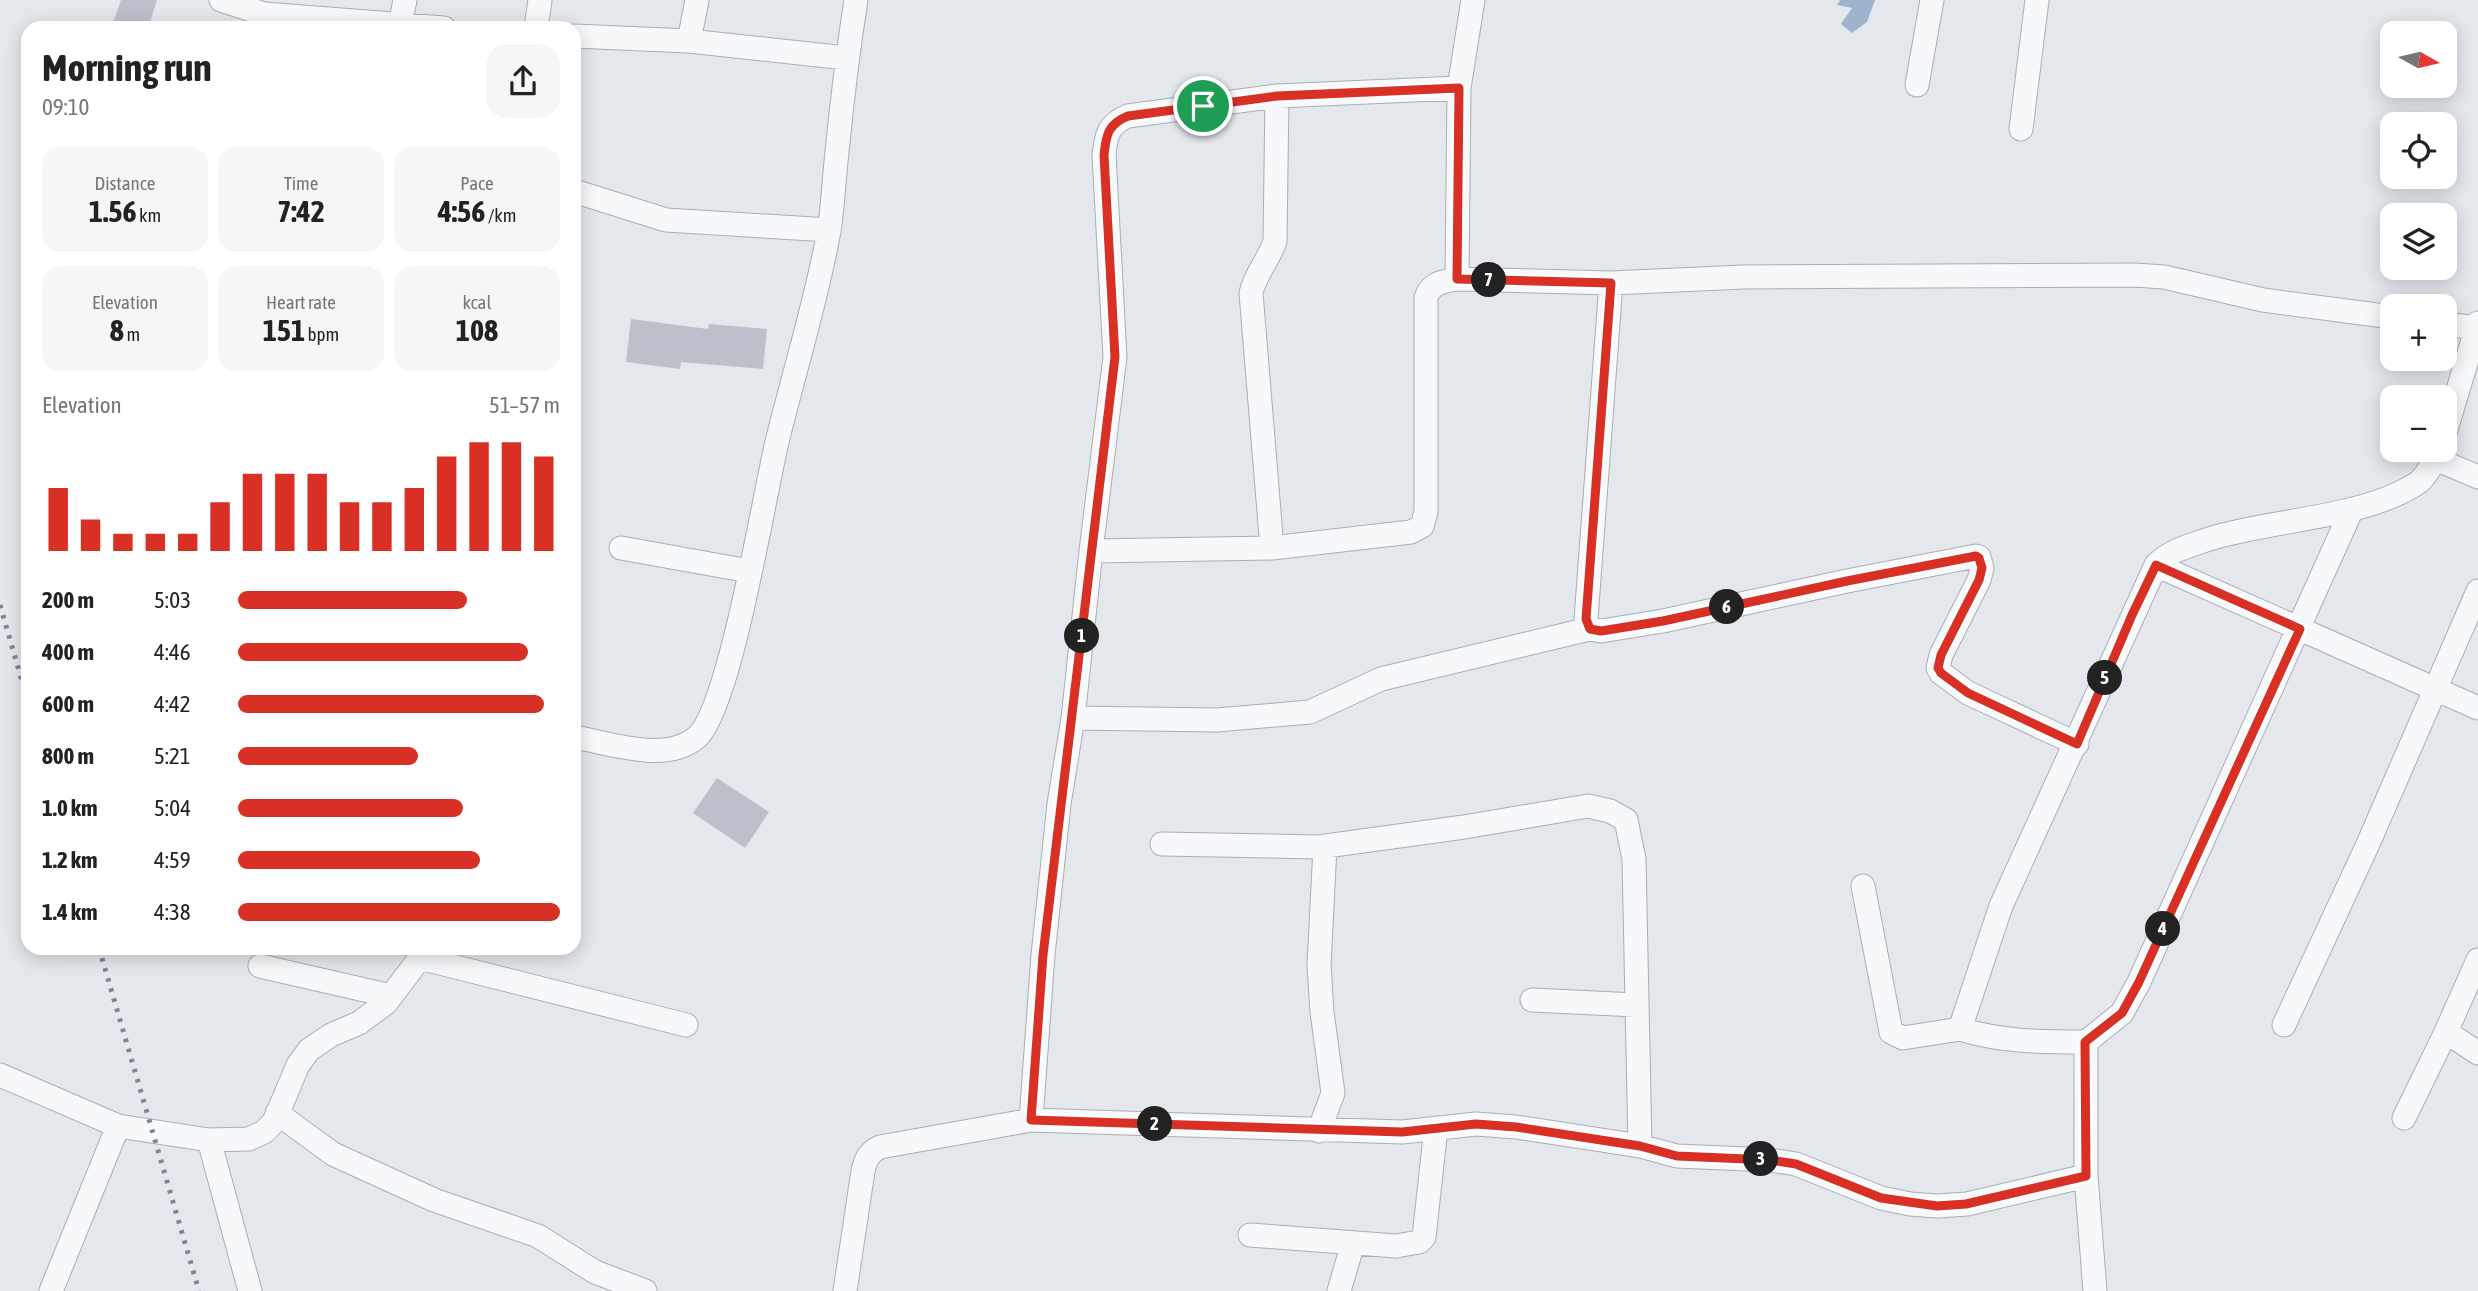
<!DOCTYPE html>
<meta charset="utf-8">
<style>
body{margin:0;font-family:"Asap Condensed",sans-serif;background:#f6f6f6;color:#222;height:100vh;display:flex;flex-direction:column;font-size:26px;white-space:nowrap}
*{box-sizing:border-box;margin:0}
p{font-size:23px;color:#767676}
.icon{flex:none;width:38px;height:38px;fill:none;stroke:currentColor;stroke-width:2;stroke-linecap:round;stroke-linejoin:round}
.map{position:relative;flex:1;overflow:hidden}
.drawer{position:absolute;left:21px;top:21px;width:560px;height:934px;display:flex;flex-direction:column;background:#fff;border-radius:21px;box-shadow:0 4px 18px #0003}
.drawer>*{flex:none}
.needle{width:46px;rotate:98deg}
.tools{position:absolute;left:2380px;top:21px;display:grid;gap:14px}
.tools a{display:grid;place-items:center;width:77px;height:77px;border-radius:14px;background:#fff;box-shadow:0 4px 18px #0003;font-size:35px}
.pin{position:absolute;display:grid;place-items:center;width:60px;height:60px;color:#fff;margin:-30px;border:4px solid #fff;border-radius:50%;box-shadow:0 2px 7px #0007}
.km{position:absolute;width:35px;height:35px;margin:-18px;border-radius:50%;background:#222;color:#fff;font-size:19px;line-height:35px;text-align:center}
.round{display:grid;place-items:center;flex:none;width:74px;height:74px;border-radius:21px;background:#f6f6f6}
.headline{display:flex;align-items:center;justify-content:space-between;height:119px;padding:0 21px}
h1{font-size:38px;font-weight:700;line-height:52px}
.figures{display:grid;grid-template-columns:repeat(3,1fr);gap:10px;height:119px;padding:7px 21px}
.figures div{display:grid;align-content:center;border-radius:18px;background:#f6f6f6;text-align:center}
.figures b{font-size:30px;font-weight:700}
.figures small{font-size:19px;font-weight:400}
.figures p{font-size:19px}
.chart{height:196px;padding:14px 21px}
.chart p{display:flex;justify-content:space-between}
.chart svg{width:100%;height:126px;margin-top:7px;stroke:#d93025;stroke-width:6}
ul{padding:0 21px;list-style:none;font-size:23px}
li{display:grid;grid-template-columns:112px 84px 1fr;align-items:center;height:52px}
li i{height:18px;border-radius:9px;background:#d93025}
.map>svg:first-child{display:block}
.water{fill:#9fb4cc}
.building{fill:#bbc0ca}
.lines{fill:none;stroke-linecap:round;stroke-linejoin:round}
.minor-casing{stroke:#a9aeb7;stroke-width:25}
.minor{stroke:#f7f8fa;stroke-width:23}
.rail{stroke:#7d8696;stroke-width:5;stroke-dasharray:3.5 7;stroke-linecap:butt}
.route-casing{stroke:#fff;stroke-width:14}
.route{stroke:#d93025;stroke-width:9}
</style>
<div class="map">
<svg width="2478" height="1291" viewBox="0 0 2478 1291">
<rect width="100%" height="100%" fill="#e4e7ec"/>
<path class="water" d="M1840 0H1875L1867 22 1852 33 1841 24 1852 8 1837 5Z"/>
<path class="building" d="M121 0H157L148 28H111Z
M631 319 708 329 709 324 767 329 763 369 681 362 680 369 626 362Z
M717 778 769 812 745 848 693 813Z"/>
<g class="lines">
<g class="minor-casing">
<path id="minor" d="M221 0 264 14 444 28
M400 25 405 0
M536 28 540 0
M574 36 689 41 846 58
M689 41 697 0
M1917 85 1932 0
M2021 129 2037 0
M574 191 666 220 829 230
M1457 279 1459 88 1473 0
M1611 283 1586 619 1589 629 1601 631 1663 621 1847 581 1976 556 1979 557 1982 568 1979 580 1941 655 1938 668 1941 673 1968 693 2077 744
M2445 324 2477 328
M2445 433 2478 323
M2439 450 2436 459 2478 477
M621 548 749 571
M1272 548 1251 293C1255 274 1269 260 1275 241L1277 96
M1091 551 1115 357 1104 155C1106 136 1108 124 1128 116L1277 96 1459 88
M2156 565 2478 708
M1073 718 1217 720 1310 712 1381 679 1589 629
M574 737C610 743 666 764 697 737 730 708 764 496 777 442 794 372 816 303 829 231 833 206 834 178 837 152 842 101 848 51 856 0
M1162 844 1319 847 1464 827 1588 806 1610 811 1626 820 1634 859 1640 1146
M1863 886 1891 1032 1903 1038 1960 1029
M420 958 686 1025
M2478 960 2446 1032 2478 1053
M260 966 391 996
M1532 1000 1636 1005
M2284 1025 2368 844 2478 591
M2086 1042C2042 1042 2002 1042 1960 1029L2001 906 2156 565C2171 550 2189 546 2209 539 2272 519 2361 519 2416 484 2425 479 2430 466 2436 459
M0 1075 118 1126 209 1140 249 1139 264 1132 274 1122 298 1065 309 1050 331 1035 359 1023 386 1003 420 958 422 948
M277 1113 333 1154 434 1200 538 1236 595 1272 645 1291
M2404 1118 2446 1032
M1031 1120 1043 955 1059 804 1073 718 1091 551 1272 548 1411 532 1422 526 1426 512V298C1431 282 1443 282 1457 279L1611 283 1743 277 2134 275 2164 277 2263 300 2392 317
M1319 1131 1333 1093 1322 1012 1319 965 1325 847
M209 1140 250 1291
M1250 1235 1396 1246 1419 1242 1424 1237 1436 1128
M51 1291 118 1126
M845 1291 863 1171C866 1159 868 1153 880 1147L1031 1120 1402 1132 1476 1124 1516 1127 1640 1146 1677 1156 1770 1160 1796 1164 1881 1198 1910 1204 1937 1206 1967 1204 2086 1176
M1339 1291 1353 1243
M2095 1291 2086 1176V1042L2122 1013 2139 982 2352 509"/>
</g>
<use href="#minor" class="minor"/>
<path class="rail" d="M0 605 28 702
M99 948 199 1291"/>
</g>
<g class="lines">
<g class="route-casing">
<path id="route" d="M1459 88 1457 279 1611 283 1586 619 1590 629 1601 631 1663 621 1847 581 1976 556 1979 558 1982 568 1979 580 1941 655 1938 668 1941 673 1968 693 2077 744 2132 615 2156 565 2300 629 2139 982 2122 1013 2085 1042 2086 1176 1966 1204 1937 1206 1881 1198 1796 1164 1770 1160 1677 1156 1640 1146 1516 1127 1476 1124 1402 1132 1031 1120 1043 955 1115 357 1104 155C1106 135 1108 124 1128 116L1277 96Z"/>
</g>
<use href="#route" class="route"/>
</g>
</svg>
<div class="tools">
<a><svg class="needle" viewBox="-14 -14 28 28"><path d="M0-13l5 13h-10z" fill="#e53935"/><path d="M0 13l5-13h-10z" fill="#767676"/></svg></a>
<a><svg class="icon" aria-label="locate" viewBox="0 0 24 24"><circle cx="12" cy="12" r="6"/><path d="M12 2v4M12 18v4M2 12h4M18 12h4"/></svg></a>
<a><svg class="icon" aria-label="layers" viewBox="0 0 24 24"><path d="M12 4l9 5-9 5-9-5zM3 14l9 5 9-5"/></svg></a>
<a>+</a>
<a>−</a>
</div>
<div class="pin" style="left:1203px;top:106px;background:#1e9e55"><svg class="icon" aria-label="arrive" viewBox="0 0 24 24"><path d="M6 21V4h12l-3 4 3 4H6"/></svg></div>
<b class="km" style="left:1082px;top:636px">1</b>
<b class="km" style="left:1155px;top:1124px">2</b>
<b class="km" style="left:1761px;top:1159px">3</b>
<b class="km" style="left:2163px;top:929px">4</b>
<b class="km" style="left:2105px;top:678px">5</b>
<b class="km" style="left:1727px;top:607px">6</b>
<b class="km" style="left:1489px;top:280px">7</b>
<section class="drawer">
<div class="headline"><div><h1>Morning run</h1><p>09:10</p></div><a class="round"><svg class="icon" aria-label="share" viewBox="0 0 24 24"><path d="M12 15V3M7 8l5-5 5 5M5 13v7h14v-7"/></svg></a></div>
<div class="figures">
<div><p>Distance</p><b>1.56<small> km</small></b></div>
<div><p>Time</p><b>7:42</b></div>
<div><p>Pace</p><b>4:56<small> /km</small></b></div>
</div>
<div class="figures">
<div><p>Elevation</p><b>8<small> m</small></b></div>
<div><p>Heart rate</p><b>151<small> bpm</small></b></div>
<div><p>kcal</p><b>108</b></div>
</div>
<div class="chart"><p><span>Elevation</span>51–57 m</p>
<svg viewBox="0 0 160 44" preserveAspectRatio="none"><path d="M5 44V22M15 44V33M25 44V38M35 44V38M45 44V38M55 44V27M65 44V17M75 44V17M85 44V17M95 44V27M105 44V27M115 44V22M125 44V11M135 44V6M145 44V6M155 44V11"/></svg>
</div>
<ul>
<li><b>200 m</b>5:03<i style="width:71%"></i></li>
<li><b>400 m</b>4:46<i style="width:90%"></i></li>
<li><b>600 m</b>4:42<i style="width:95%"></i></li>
<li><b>800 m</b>5:21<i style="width:56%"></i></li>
<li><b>1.0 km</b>5:04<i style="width:70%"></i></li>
<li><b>1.2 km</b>4:59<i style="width:75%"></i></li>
<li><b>1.4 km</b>4:38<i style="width:100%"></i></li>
</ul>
</section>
</div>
